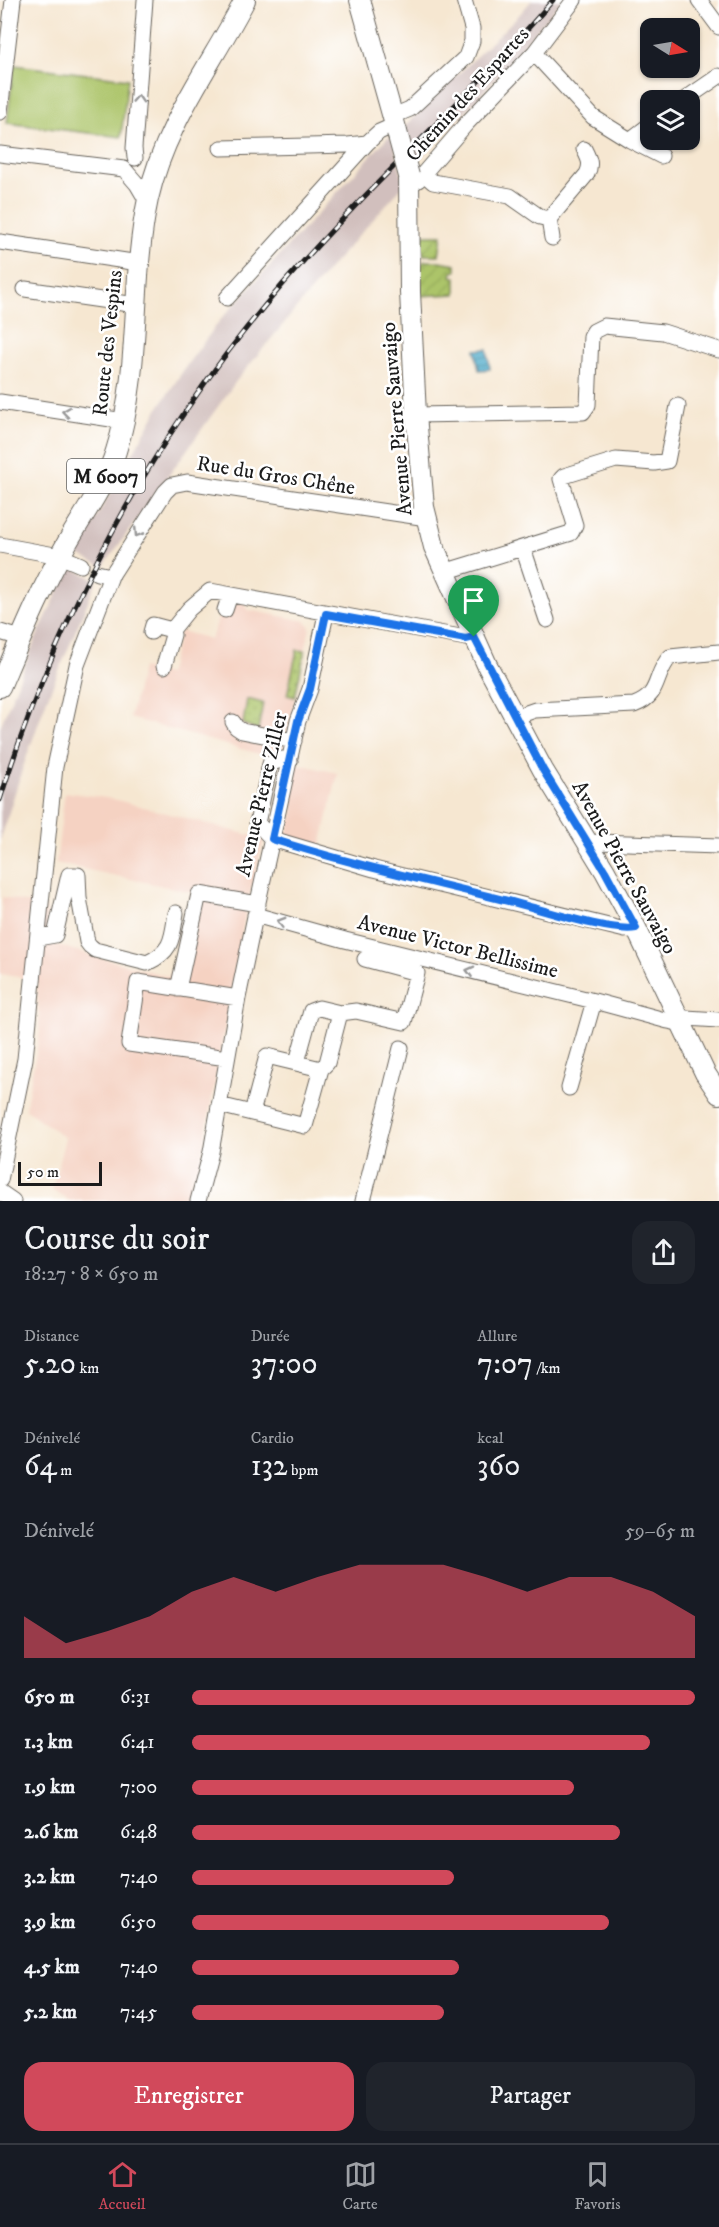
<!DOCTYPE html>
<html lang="fr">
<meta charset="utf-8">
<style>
body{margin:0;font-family:"IM FELL DW Pica",serif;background:#20242c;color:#f1f3f6;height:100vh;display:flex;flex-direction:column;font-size:22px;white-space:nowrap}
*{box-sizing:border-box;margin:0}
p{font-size:20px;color:#9ea1a6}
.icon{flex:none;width:33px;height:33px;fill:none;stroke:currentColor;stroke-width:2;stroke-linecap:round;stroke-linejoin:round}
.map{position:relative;height:1201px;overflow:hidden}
.side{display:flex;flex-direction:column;background:#171b24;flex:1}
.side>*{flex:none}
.needle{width:39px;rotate:101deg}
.tools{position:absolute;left:640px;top:18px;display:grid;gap:12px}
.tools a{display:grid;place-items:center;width:60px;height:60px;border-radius:12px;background:#171b24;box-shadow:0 2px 4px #0004;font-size:30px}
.scale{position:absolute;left:18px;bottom:15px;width:84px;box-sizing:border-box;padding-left:6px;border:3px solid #1c1c1c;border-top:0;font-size:16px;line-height:21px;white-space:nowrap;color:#1c1c1c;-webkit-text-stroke:4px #fff;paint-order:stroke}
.pin{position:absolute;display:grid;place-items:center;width:51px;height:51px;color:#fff;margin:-62px -26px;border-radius:50% 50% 50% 0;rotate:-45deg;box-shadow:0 0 6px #0007}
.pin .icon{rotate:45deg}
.round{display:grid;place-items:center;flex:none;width:63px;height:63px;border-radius:18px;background:#20242c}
.headline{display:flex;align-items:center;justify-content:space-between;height:102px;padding:0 24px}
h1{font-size:33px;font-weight:600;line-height:45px}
.metrics{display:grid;grid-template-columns:repeat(3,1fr);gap:9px;height:102px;padding:6px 24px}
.metrics div{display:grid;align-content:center}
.metrics b{font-size:30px;font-weight:600}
.metrics small{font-size:16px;font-weight:400}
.metrics p{font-size:16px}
.chart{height:168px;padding:12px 24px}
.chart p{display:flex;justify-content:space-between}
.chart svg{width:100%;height:108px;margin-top:6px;fill:#d1495b;opacity:.7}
.button{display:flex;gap:12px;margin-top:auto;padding:12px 24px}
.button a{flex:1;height:69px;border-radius:18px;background:#d1495b;color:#fff;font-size:24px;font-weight:600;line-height:69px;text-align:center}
.button a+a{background:#20242c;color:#f1f3f6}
ul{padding:0 24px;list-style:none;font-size:20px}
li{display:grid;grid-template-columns:96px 72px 1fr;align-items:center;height:45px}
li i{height:15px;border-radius:8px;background:#d1495b}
.tab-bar{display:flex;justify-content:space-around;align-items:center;height:84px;border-top:2px solid #363941;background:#171b24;font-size:16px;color:#9ea1a6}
.tab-bar a{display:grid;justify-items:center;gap:3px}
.tab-bar .active{color:#d1495b}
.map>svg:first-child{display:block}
.built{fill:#f5d2c2}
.industrial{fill:#d1bfbd}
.grass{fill:url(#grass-dots);stroke:#647042;stroke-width:1.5}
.garden{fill:url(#garden-furrows);stroke:#647042;stroke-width:1.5}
.pitch{fill:#acc469;stroke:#647042;stroke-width:1.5}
.water{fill:url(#water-rules);stroke:#346474;stroke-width:1.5}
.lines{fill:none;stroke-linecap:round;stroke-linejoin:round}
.minor-casing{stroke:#68635b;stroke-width:17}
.major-casing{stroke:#68635b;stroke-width:22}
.minor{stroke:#fff;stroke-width:15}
.major{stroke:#fff;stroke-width:20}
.rail-casing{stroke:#1c1c1c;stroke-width:5}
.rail{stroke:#fff;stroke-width:3;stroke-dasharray:9;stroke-linecap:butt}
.major-bridge-casing{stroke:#68635b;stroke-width:22;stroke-linecap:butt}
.major-bridge{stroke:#fff;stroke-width:20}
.oneway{stroke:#999}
.route-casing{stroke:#fff;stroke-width:12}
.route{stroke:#1a73e8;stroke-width:8}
.labels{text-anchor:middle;stroke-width:5;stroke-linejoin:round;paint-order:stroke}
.shield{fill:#fff;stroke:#606060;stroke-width:1.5}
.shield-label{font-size:20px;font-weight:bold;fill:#1c1c1c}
.street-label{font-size:21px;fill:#1c1c1c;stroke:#fff}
</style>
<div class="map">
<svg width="719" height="1201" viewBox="0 0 719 1201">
<defs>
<pattern id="grass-dots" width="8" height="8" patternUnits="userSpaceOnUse" patternTransform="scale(1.5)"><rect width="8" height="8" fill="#acc469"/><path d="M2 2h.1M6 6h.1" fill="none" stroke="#93a85a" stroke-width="1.8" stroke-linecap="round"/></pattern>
<pattern id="garden-furrows" width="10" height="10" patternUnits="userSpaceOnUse" patternTransform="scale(1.5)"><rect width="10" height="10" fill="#acc469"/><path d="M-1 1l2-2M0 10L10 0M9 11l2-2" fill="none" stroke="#93a85a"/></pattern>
<pattern id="water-rules" width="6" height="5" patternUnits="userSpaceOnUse" patternTransform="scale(1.5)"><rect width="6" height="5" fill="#4dabcb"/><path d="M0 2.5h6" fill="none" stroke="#3f8aa4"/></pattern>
</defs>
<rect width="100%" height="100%" fill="#fff"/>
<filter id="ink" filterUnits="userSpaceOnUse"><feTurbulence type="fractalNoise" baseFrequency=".0167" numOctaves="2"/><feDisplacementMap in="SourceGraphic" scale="12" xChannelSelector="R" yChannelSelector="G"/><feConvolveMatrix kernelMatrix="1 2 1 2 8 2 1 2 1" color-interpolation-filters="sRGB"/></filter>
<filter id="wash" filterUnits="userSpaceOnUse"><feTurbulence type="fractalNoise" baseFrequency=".008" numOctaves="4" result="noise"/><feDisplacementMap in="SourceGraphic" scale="24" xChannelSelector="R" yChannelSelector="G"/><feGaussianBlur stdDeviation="1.35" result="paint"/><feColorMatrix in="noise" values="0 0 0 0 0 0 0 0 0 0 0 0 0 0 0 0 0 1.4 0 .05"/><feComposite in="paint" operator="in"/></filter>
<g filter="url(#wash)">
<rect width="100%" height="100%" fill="#f6e7d1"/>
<path class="built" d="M225 600 244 603 248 610 306 621 310 627 305 651 297 650 287 695 295 697 281 760 130 718 142 668 168 675 180 631 211 639Z
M297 764 338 773 319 854 282 839 284 834 288 831 294 807 288 801Z
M65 792 113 799 264 839 246 910 201 1159 191 1201H70L52 1189 65 1138 25 1109 40 1033 37 980 0 974 2 897 46 907 49 943 170 977 191 892 56 863Z"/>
<path class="industrial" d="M532 0H562L478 98 414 164 403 128 519 15Z
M388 137 393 139 404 185 334 263 237 380 103 567 76 554 159 407 189 362 222 318Z
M70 567 97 580 47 699 22 770 0 841V727L36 638Z"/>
<path class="grass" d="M297 650 305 651 295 697 287 695Z
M247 699 263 703 258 730 243 724Z"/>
<path class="garden" d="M417 235H442L439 255H423V250L417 248Z
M424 261H439L456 264V271L452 272 451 276 456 277V294L418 296 419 268Z"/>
<path class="pitch" d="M14 65 128 79 121 137 7 123Z"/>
<path class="water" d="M487 349 490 369 479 370 475 350Z"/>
</g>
<g filter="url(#ink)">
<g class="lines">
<g class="minor-casing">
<path id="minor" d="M699 0 719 27
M534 53 593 117 630 140 661 156
M684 100 719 76
M0 112 13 0
M393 116 410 109 466 57 472 41V28L464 0
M630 140 651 124
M221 148 348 145 367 143
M0 154 124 169
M135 158 134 148 145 0
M124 169 137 184 147 201
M424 174 433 182 510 196 540 217 549 219 552 238
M410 185 418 180 466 124 534 53 574 0
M549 219 587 174C592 164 589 159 584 149
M0 242 139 263
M25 289 136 305
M227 298 367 143 379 132 395 125
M0 402 124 421
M416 415 583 412 588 405 591 336 594 331 604 326 663 332 719 350
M0 545 60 556 81 565
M523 548 547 620
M444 572 571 533 575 525 561 479 564 476 616 460 654 463 667 461 678 406
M97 573 111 576 165 492 172 485 187 482 427 518
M225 610 230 595
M0 632 21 638
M151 632 153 625 172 630 189 609 210 591 466 638 474 637
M164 666 173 635 172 630
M515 717 535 710 634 705C662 695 653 675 670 657L719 652
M233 722 236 727 242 731 294 741
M290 761 282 759 270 764 257 823 272 839 279 841 374 869 625 930 636 928
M590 845 597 842 719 846
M255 915 345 940 594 1001 668 1021 673 1022 686 1018 719 1020
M38 938 55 935 69 875H78L79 898 87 942 90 946 95 950 147 963C173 951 172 938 176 913
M178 989 199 894 258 904
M340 1013 356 1011 404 1022 417 973 365 959
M227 1058 129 1044 138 982 238 998
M297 1062 311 1011 319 1008 340 1013 327 1063 321 1069
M569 1088 594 1001
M219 1105 305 1126 321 1069 267 1056 252 1113
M0 1180 25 1059 55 767 77 665 111 576
M0 1192 13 1201
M198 1201 211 1152 238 998 258 902 298 721 310 689 326 614
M363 1201 401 1048"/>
</g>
<g class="major-casing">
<path id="major" d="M360 0 397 132
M409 176 410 292 416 415 424 507 434 547 488 667 543 770 605 871 636 928 705 1073 719 1094
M0 687C21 638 41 589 67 543 84 513 106 484 116 451 142 370 130 282 148 199 164 126 211 65 245 0"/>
</g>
<use href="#minor" class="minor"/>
<use href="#major" class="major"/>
<g class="rail-casing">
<path id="rail" d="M0 800C58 612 154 432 284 283 369 185 468 99 553 0"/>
</g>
<use href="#rail" class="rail"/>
<g class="major-bridge-casing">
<path id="major-bridge" d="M397 132 409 176"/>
</g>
<use href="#major-bridge" class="major-bridge"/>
</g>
<defs><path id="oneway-chevron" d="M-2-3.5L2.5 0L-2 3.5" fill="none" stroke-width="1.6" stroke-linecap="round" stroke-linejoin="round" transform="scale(1.5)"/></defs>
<g class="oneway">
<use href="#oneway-chevron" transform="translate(138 99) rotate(-86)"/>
<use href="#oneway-chevron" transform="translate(66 412) rotate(-172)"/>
<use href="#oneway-chevron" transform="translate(138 533) rotate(123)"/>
<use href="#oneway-chevron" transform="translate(281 922) rotate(-164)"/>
<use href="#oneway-chevron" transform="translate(470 971) rotate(-166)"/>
</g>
</g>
<g class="lines" filter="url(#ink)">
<g class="route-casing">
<path id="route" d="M326 614 466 639 474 637 543 770 605 871 636 928C612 933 543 910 516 903 434 882 352 865 272 839L298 721 310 689Z"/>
</g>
<use href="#route" class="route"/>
</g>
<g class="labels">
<rect class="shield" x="67" y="459" width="78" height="34" rx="4.5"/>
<g class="shield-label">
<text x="106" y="483">M 6007</text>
</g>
<g class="street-label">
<text transform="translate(467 94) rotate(-48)" y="7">Chemin des Espartes</text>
<text transform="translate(107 343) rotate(-84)" y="7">Route des Vespins</text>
<text transform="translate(396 419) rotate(-95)" y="7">Avenue Pierre Sauvaigo</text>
<text transform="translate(276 475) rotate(9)" y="7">Rue du Gros Chêne</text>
<text transform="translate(261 794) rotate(-77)" y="7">Avenue Pierre Ziller</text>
<text transform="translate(625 867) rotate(61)" y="7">Avenue Pierre Sauvaigo</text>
<text transform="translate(458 946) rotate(14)" y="7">Avenue Victor Bellissime</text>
</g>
</g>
</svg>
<div class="tools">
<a><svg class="needle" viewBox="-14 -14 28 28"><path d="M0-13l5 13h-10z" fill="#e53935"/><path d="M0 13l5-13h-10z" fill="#9ea1a6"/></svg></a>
<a><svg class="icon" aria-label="layers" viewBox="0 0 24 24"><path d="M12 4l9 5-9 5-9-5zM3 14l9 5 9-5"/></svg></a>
</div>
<div class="scale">50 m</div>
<div class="pin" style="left:474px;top:637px;background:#1e9e55"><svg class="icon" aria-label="arrive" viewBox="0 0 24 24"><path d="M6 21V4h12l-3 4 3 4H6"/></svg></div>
</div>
<section class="side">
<div class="headline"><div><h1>Course du soir</h1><p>18:27 · 8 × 650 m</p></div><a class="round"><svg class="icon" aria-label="share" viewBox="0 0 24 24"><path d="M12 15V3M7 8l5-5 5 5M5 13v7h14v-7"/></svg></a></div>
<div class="metrics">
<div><p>Distance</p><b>5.20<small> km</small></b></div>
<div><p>Durée</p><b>37:00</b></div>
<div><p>Allure</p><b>7:07<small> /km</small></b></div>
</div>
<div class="metrics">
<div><p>Dénivelé</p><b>64<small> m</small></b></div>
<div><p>Cardio</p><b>132<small> bpm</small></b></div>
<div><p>kcal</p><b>360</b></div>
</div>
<div class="chart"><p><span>Dénivelé</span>59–65 m</p>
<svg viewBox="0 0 160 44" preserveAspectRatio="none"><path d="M0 44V27L10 38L20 33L30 27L40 17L50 11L60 17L70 11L80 6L90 6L100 6L110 11L120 17L130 11L140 11L150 17L160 27V44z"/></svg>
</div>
<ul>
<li><b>650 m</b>6:31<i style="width:100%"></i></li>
<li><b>1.3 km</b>6:41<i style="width:91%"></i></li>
<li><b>1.9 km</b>7:00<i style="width:76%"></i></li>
<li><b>2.6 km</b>6:48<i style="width:85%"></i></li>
<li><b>3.2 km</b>7:40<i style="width:52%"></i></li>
<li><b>3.9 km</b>6:50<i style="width:83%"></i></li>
<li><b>4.5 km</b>7:40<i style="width:53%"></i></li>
<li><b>5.2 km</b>7:45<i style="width:50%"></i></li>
</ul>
<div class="button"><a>Enregistrer</a><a>Partager</a></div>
</section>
<nav class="tab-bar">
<a class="active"><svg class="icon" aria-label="home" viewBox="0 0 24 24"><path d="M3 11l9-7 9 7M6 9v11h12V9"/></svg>Accueil</a>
<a><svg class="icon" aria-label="map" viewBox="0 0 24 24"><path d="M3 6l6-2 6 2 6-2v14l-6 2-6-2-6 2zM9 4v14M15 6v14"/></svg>Carte</a>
<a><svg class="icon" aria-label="saved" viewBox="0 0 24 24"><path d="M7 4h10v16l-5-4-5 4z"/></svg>Favoris</a>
</nav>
